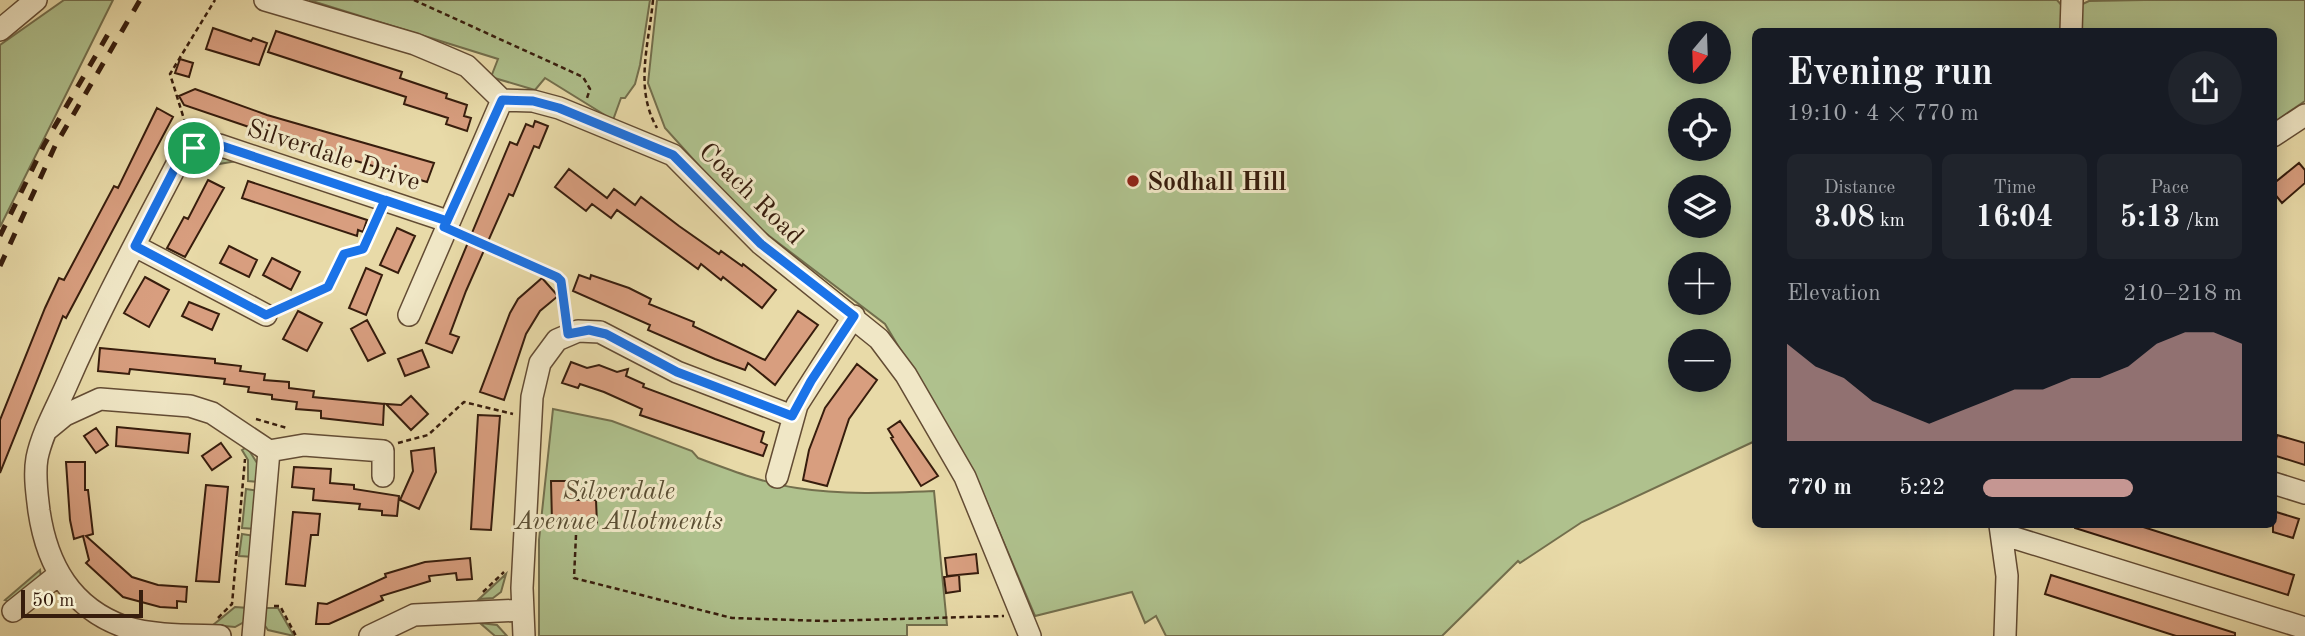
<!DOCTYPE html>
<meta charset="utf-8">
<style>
body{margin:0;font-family:"Old Standard TT",serif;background:#20242c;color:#f1f3f6;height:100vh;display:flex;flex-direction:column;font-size:26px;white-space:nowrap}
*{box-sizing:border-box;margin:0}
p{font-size:23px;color:#9ea1a6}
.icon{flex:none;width:38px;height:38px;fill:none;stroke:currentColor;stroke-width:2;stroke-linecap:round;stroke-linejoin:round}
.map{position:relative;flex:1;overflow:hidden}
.panel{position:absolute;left:1752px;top:28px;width:525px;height:500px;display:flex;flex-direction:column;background:#171b24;border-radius:10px;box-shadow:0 4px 18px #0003}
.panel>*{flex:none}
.needle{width:46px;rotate:199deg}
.controls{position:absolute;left:1668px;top:21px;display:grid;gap:14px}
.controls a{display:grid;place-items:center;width:63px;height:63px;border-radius:50%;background:#171b24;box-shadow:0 4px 18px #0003;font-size:35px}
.scale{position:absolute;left:21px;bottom:18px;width:122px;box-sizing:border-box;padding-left:7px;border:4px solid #371d0d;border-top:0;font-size:19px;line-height:24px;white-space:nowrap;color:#371d0d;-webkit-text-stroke:5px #f0e7c6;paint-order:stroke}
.pin{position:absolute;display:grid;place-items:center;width:60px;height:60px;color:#fff;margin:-30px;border:4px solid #fff;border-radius:50%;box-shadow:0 2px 7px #0007}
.round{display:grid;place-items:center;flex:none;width:74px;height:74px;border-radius:37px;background:#20242c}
.head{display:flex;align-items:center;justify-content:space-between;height:119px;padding:0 35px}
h1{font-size:38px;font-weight:600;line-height:52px}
.stats{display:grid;grid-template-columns:repeat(3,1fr);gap:10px;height:119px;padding:7px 35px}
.stats div{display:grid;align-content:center;border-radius:10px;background:#20242c;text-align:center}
.stats b{font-size:30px;font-weight:600}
.stats small{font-size:19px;font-weight:400}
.stats p{font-size:19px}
.chart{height:196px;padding:14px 35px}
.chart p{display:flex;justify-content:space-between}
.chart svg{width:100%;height:126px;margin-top:7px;fill:#c59692;opacity:.7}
ul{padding:0 35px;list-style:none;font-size:23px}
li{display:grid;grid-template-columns:112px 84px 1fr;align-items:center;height:52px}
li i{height:18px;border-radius:9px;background:#c59692}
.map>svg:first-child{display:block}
.green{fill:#afc18d;stroke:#736f4d;stroke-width:2;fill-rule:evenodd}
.building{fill:#d89e7f;stroke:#371d0d;stroke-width:2}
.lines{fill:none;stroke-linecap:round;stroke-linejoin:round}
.minor-casing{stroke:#634c34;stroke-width:24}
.path{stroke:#371d0d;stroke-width:2.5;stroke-dasharray:5 3.5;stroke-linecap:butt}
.minor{stroke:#f0e7c6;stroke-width:21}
.rail{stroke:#371d0d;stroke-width:5;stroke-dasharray:12 12;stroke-linecap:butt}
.route-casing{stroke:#fff;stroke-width:14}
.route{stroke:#1a73e8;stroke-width:9}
.poi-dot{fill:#8f2418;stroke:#f0e7c6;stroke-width:2.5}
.labels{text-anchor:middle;stroke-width:6;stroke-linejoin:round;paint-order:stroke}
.street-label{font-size:26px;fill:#371d0d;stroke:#f0e7c6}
.poi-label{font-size:26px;font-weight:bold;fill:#371d0d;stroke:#f0e7c6;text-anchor:start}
.park-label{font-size:26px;font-style:italic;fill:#5b4e33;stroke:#f0e7c6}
</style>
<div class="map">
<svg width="2305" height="636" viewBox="0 0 2305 636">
<rect width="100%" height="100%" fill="#e8daa8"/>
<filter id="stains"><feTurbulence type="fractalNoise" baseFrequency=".00286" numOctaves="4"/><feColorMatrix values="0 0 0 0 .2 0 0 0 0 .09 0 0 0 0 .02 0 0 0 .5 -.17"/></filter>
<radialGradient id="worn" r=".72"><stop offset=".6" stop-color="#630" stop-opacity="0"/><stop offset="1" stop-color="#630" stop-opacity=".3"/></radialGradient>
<path class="green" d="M64 0H113L0 227V45Z
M309 0H650L640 65 635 84 625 98H621L613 120 545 78 535 90 491 77 498 59Z
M657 0H2057L2064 8V31L1755 32V441L1582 522 1520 563 1518 561 1442 636H1166L1156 616 1145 623 1132 592 1035 616 976 477 885 324 747 219 665 128 648 83ZM1680 33H1718V72H1680ZM1680 110H1718V149H1680ZM1680 187H1718V226H1680ZM1680 264H1718V303H1680ZM1680 341H1718V380H1680Z
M2144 0H2305V101L2273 123V32H2076V7L2089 1Z
M214 153 237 161 183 170 190 160Z
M553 409 612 421 692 451 698 458C730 470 763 483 797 488 841 495 889 493 934 491L947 625H907V636H539V540Z
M247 447 257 463 260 482 248 481V460L242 450Z
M246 489 259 491 256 529 242 528Z
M242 534 255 536 254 557 239 556Z
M40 570 41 577 11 602 5 600Z
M506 574 501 592 493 598 479 599Z
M235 607 248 608 244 622 235 627 213 625Z
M263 608H278L294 636 268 630 263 623Z
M480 623 497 625 507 636H495Z"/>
<path class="building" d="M213 28 251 41 253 38 267 43 259 65 206 49Z
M276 31 402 72 400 78 447 94 446 98 467 105 464 116 471 118 467 131 446 124 448 118 404 104 406 97 268 52Z
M180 59 193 63 189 77 175 73Z
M195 89 267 115 434 163 427 182 302 145 184 105 179 96Z
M157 108 173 117 66 318 63 316 0 473V420L45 308 59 278 64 280 114 186 118 188Z
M535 121 548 126 539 148 534 146 513 196 509 194 466 291 450 334 459 337 452 353 426 343 510 142 517 145 526 124 533 127Z
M2299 163 2305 170V183L2282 203 2273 192V184Z
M569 169 607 198 614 189 635 205 641 197 679 226 719 254 721 251 742 266 743 264 776 290 762 308 723 277 721 280 701 264 698 269 617 210 611 218 592 204 586 211 555 187Z
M208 180 224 188 185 257 167 248 184 217 188 219Z
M248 181 367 220 363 232 358 230 357 236 242 198Z
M397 228 415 236 398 273 380 265Z
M229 246 257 260 249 277 220 263Z
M272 258 300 272 291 290 263 275Z
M366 268 382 275 366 315 349 308Z
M579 275 590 279 591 275 629 288 651 299 649 304 694 322 693 326 765 360 798 311 818 325 775 385 748 363 745 370 715 359 648 330 650 325 573 291Z
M145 277 169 290 149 327 124 313Z
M542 278 558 296 540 311 526 334 504 400 480 392 510 313 518 299Z
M189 302 219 314 212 330 182 316Z
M298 311 322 323 307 351 283 339Z
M367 320 385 353 368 361 351 329Z
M100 348 215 359V363L241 366 240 371 265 374 264 380 289 382V388L314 391 313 397 384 404 383 425 321 418V411L296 409 297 402 272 399V395L248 392 249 387 224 384 225 379 130 369 129 374 98 371Z
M422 350 429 367 405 376 398 359Z
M571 362 587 368 599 365 617 372 628 369 626 376 644 384 643 387 764 432 761 442 767 445 763 456 640 415 642 409 604 392 580 384 578 388 562 383Z
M857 364 877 380 849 419 827 486 803 480 809 450 825 408Z
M411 396 428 414 411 430 386 404 401 405Z
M478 415 500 416 491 530 471 529Z
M900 421 938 476 921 486 891 438 893 437 888 429Z
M117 427 190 434 188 453 116 446Z
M96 428 108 445 96 453 84 436Z
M2277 435 2305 443V465L2273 455Z
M221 443 231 457 212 470 202 456Z
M434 448 436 472 419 509 400 500 413 471 411 451Z
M66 462H85V490H88L93 534 86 536 132 577 158 585 187 587 186 602 177 601V608L160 607 123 597 86 563 89 560 83 536 74 539 70 520Z
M294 467 331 469 330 483 354 485V489L399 496 397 516 382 515V511L359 509 360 504 313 500 314 489 292 487Z
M551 481H574L575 500H596L597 524 552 522Z
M206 485 228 487 219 582 196 581Z
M2273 511 2299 519 2293 538 2273 532Z
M293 512 320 514 318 535H311L305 586 286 584Z
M2075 525H2137L2294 575 2288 595 2075 528Z
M976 554 978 573 947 576 945 558Z
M470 558 472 579 457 580 456 573 429 576 430 581 381 596 383 600 329 624H316L318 603 327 604 386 577 385 574 425 562Z
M959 575 960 591 946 593 944 577Z
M2051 575 2235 633V636H2176L2045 594Z"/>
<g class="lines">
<g class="minor-casing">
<path id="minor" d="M265 0 415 44 446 57 467 66 502 100 533 101 559 108 673 155 761 244 879 339 906 375 965 477 1030 636
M0 30 36 0
M2071 32 2072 0
M2273 136 2305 115
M135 246 266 315
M409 315 502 100
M48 429 65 415 100 399 190 406 212 413 269 451 253 636
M269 451 304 445 383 451V476
M777 477 797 405 854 316
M2273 483 2305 493
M2000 525 2007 576 2005 636
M2002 534 2305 628
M13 611 58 575
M220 636C189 635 154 636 125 627 71 608 47 565 39 511 37 494 34 475 37 458 42 433 57 407 67 384 100 308 140 235 178 162L194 148 219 145 447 221
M370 636 414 615 522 610
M524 636 522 588 532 397 540 363 557 340 578 331 600 332 677 372 792 416"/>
</g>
<path class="path" d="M414 0 583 77 590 89 586 101
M653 0C649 44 634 88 657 128
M188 132 170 74 215 0
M464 235 557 277 561 281 566 317
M282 308 328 287 344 254 363 249 378 216
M256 419 287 428
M398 443 428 435 464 402 513 414
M576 535 574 578 732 618 824 621 1004 616
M483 592 504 572
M274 606H280L296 636
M218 618 232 604 245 459"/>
<use href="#minor" class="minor"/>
<path class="rail" d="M0 236 44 145 111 29
M0 266 55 146 140 0"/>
</g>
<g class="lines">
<g class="route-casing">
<path id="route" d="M194 148 219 145 447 221 444 227 557 277 561 281 568 334 589 330 606 334 677 372 792 416 811 381 854 316 761 244 673 155 559 108 533 101 502 100 447 221 385 200 363 249 344 254 328 287 266 315 135 246 178 162 194 148"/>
</g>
<use href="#route" class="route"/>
</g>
<circle class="poi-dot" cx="1133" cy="181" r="7"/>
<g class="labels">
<g class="street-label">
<text transform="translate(334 154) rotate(18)" y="9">Silverdale Drive</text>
<text transform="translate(752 193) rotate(44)" y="9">Coach Road</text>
</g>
<g class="poi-label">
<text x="1147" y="190">Sodhall Hill</text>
</g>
<g class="park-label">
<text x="619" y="499">Silverdale<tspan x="619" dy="30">Avenue Allotments</tspan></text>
</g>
</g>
<rect width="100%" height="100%" filter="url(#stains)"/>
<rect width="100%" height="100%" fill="url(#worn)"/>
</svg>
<div class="controls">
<a><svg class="needle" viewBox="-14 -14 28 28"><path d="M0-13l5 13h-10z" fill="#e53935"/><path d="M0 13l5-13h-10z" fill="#9ea1a6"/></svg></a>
<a><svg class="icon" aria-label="locate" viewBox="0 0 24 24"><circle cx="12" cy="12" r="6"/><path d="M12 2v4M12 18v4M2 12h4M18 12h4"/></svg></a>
<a><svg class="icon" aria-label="layers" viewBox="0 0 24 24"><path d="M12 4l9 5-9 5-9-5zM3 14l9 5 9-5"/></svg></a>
<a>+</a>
<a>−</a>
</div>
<div class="scale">50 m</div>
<div class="pin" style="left:194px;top:148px;background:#1e9e55"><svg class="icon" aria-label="arrive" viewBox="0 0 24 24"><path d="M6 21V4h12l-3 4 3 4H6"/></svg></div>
<section class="panel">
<div class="head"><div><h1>Evening run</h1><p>19:10 · 4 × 770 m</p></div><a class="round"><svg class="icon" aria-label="share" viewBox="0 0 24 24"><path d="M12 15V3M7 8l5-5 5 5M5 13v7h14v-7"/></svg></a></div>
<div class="stats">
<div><p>Distance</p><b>3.08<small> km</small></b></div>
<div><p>Time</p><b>16:04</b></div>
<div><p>Pace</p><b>5:13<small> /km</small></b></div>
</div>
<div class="chart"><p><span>Elevation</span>210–218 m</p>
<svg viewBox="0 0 160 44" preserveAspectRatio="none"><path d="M0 44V10L10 18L20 22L30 30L40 34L50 38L60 34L70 30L80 26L90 26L100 22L110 22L120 18L130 10L140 6L150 6L160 10V44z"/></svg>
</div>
<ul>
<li><b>770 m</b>5:22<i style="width:58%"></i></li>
</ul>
</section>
</div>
